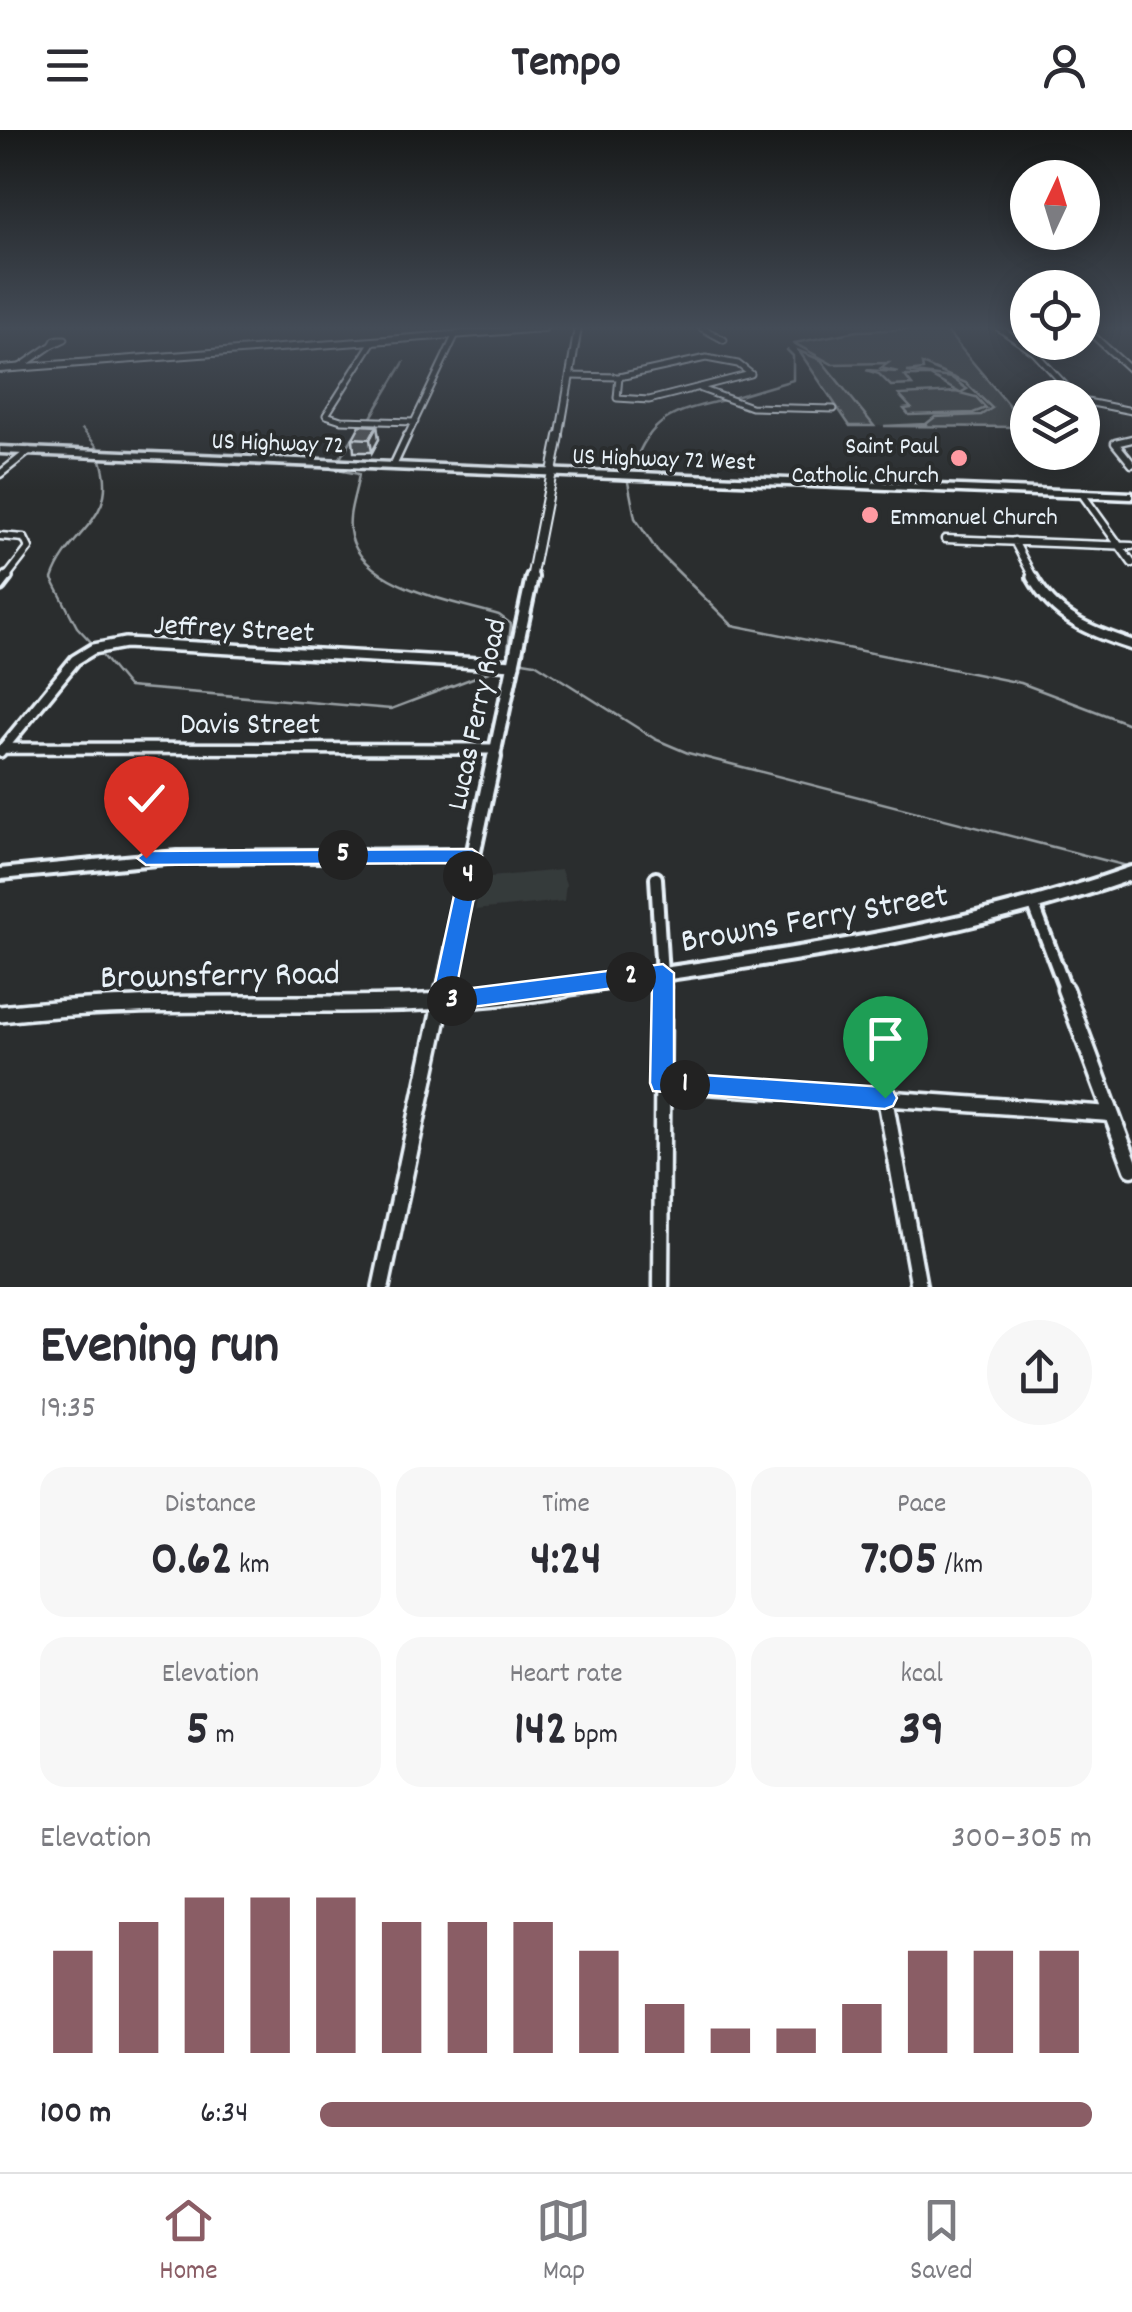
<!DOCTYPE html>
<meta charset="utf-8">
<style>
body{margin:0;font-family:Dekko,sans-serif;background:#f7f7f7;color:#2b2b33;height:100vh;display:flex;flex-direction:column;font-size:38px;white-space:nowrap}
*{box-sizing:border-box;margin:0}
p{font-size:32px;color:#7c7c81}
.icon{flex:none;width:55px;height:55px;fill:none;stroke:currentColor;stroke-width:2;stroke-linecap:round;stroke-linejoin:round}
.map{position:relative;height:1157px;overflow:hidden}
.panel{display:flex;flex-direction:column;background:#fff;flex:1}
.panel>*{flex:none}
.needle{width:65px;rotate:4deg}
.tools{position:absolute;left:1010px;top:30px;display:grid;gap:20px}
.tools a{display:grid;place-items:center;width:90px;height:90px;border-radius:50%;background:#fff;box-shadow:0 5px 25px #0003;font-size:50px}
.pin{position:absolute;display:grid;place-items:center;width:85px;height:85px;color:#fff;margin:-102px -42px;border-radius:50% 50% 50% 0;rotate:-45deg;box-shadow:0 0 10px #0007}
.pin .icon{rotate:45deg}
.km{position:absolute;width:50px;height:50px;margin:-25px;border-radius:50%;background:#222;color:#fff;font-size:28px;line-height:50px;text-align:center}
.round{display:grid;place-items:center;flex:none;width:105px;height:105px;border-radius:52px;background:#f7f7f7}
.summary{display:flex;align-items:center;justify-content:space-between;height:170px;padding:0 40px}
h1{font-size:55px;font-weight:700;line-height:75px}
.figures{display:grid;grid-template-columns:repeat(3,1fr);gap:15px;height:170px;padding:10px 40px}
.figures div{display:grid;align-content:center;border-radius:25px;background:#f7f7f7;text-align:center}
.figures b{font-size:50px;font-weight:700}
.figures small{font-size:28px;font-weight:400}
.figures p{font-size:28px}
.chart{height:280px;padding:20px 40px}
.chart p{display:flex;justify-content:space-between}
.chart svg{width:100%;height:180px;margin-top:10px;stroke:#8a5d65;stroke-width:6}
ul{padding:0 40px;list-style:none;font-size:32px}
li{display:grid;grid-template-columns:160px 120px 1fr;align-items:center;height:75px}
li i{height:25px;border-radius:12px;background:#8a5d65}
header{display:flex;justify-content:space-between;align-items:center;height:130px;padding:0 40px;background:#fff;font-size:45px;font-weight:700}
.tabs{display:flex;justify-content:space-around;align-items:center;height:140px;border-top:2px solid #e1e1e2;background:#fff;font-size:28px;color:#7c7c81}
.tabs a{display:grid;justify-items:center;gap:5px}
.tabs .active{color:#8a5d65}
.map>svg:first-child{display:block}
.built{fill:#363a3b}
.green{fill:#424648;stroke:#959ca0;stroke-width:2.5}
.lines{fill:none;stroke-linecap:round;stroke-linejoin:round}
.stream{stroke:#989fa3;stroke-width:2.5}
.minor-far4-casing{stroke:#e8f1f8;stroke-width:9}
.minor-far3-casing{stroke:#e8f1f8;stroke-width:11}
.minor-far2-casing{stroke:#e8f1f8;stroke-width:16}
.minor-far1-casing{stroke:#e8f1f8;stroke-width:18}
.minor-casing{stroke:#e8f1f8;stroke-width:21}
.tertiary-far4-casing{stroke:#e8f1f8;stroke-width:10}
.tertiary-far3-casing{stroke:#e8f1f8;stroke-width:12}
.tertiary-far2-casing{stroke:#e8f1f8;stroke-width:18}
.tertiary-far1-casing{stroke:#e8f1f8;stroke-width:20}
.tertiary-casing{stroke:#e8f1f8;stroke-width:22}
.trunk-casing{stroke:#e8f1f8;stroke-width:7}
.minor-far4{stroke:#2a2d2e;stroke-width:5}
.minor-far3{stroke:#2a2d2e;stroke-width:6}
.minor-far2{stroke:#2a2d2e;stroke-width:9}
.minor-far1{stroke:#2a2d2e;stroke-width:10}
.minor{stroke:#2a2d2e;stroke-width:14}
.tertiary-far4{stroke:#2a2d2e;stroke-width:6}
.tertiary-far3{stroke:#2a2d2e;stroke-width:8}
.tertiary-far2{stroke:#2a2d2e;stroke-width:10}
.tertiary-far1{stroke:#2a2d2e;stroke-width:12}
.tertiary{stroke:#2a2d2e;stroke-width:15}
.trunk{fill:#2a2d2e;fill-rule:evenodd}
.wall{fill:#474b4d;stroke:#e8f1f8;stroke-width:2.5}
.shaded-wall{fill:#3a3d3e;stroke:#e8f1f8;stroke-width:2.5}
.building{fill:#535759;stroke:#e8f1f8;stroke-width:2.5}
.route{fill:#1a73e8;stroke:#fff;stroke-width:2.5}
.poi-dot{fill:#ff9aa2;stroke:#2a2d2e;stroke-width:4}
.labels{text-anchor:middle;stroke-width:8;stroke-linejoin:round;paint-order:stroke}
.far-street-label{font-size:25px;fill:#e8f1f8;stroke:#2a2d2e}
.far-poi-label{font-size:25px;fill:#e8f1f8;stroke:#2a2d2e;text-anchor:end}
.street-label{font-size:30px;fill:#e8f1f8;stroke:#2a2d2e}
.near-street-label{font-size:35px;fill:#e8f1f8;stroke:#2a2d2e}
</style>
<header><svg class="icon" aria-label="menu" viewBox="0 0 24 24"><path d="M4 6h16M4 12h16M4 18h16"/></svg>Tempo<svg class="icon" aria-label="person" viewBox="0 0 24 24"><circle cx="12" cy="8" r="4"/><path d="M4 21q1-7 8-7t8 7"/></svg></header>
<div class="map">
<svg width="1132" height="1157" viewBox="0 0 1132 1157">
<rect width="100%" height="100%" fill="#2a2d2e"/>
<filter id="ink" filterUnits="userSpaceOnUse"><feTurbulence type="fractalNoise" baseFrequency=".01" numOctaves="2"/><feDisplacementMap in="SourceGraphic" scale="20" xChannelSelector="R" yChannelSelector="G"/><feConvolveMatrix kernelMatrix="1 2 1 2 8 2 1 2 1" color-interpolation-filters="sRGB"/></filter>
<g filter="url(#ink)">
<path class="built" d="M944 198 1027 297 850 296 794 213 857 201Z
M561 740 566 754 564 771 475 780 480 748Z"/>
<path class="green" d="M944 198 1027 297 884 296 926 294 935 287 981 285 992 278 966 253 922 234 923 240 907 242 952 248 967 259 960 263 976 267 986 278 973 283 909 285 904 279 911 278 899 265 958 262 930 246H905L912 255 891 256 879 244 866 240 898 242 881 238 888 233 832 234 794 213 857 201Z
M799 221 821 230 874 296H850Z"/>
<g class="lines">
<path class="stream" d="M732 268 793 250V226L787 220
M370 289 404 232
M82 299 99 319
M340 328 354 306
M332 339 359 344C356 365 346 385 351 406 364 458 456 472 499 485L511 494 507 528
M632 339C651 287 672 282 724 270
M628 352 635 388 657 421 732 495 1021 553 1132 595
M93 514 77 497 52 449C69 399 120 390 101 330
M99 522 128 557 391 579 494 540
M523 531 535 533 655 609 688 623 1127 736 1132 734"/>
<g class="minor-far4-casing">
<path id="minor-far4" d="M702 198 724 210
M999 198 1034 222 1077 268
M1085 198 1132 241
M60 209H65L52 215 55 210Z
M373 211 326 285 341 290 415 292
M706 228 738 234 751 244 649 270 617 268 619 247Z
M20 237 52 215
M571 246 619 247
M701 259 751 277 834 279
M1082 271 1132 281
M406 309 456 204"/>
</g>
<g class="minor-far3-casing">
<path id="minor-far3" d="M1132 309 1115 313 1132 334
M393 336 407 306
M0 344 29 321
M1082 364 1132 433
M0 406 24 408 29 418 5 449
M945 409 1132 416
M1014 411 1034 449"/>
</g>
<g class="minor-far2-casing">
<path id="minor-far2" d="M1032 447C1055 488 1089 501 1132 515
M0 456 7 447
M4 618 496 619
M0 622 75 530 93 519 125 513 514 535"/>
</g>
<g class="minor-far1-casing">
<path id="minor-far1" d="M0 744 177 727 472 725
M656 748 663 861
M1033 773 1066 861"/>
</g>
<g class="minor-casing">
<path id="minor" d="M1065 859 1132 1039
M662 953 1111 984
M885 968 919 1157
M661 1157 663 859"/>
</g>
<g class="tertiary-far4-casing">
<path id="tertiary-far4" d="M0 239 544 198
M559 309 578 198"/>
</g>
<g class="tertiary-far3-casing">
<path id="tertiary-far3" d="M531 449 559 306"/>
</g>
<g class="tertiary-far2-casing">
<path id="tertiary-far2" d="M493 630 532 447"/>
</g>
<g class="tertiary-far1-casing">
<path id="tertiary-far1" d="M444 861 494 627
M547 861C744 831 943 810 1132 743"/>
</g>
<g class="tertiary-casing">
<path id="tertiary" d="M0 884C187 862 377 888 563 859
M381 1157 444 859"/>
</g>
<g class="trunk-casing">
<path id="trunk" d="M0 317 1132 363V369L0 323Z"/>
</g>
<use href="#minor-far4" class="minor-far4"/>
<use href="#minor-far3" class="minor-far3"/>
<use href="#minor-far2" class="minor-far2"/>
<use href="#minor-far1" class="minor-far1"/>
<use href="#minor" class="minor"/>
<use href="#tertiary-far4" class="tertiary-far4"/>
<use href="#tertiary-far3" class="tertiary-far3"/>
<use href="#tertiary-far2" class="tertiary-far2"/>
<use href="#tertiary-far1" class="tertiary-far1"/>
<use href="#tertiary" class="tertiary"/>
<use href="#trunk" class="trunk"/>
</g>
<path class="wall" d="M377 296 379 309 372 322H354L353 308Z"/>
<path class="shaded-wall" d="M377 296 379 309 372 322 370 309Z"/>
<path class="building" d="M360 295 377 296 370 309 353 308Z"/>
</g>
<linearGradient id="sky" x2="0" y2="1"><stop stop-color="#171919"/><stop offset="0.55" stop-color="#444c57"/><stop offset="1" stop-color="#444c57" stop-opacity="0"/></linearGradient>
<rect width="1132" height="360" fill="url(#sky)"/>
<path class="route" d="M472 719 482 726 456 860 663 834 674 843V943L885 957 893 960 897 968 893 976 885 979 653 961 650 953 652 853 442 881 434 878 431 872 461 733 146 735 137 728 146 721Z"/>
<g class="poi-dot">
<circle cx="959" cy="328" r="10"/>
<circle cx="870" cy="385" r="10"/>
</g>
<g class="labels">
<g class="far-street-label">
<text transform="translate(278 311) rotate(2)" y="9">US Highway 72</text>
<text transform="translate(664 327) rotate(2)" y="9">US Highway 72 West</text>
</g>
<g class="far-poi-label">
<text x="939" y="323">Saint Paul<tspan x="939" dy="29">Catholic Church</tspan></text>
<text x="890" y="394" text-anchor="start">Emmanuel Church</text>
</g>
<g class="street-label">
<text transform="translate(234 497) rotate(3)" y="10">Jeffrey Street</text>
<text transform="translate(475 584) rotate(-78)" y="10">Lucas Ferry Road</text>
<text x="250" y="603">Davis Street</text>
</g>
<g class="near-street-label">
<text transform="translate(814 786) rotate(-10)" y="12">Browns Ferry Street</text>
<text transform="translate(220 843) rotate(-1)" y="12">Brownsferry Road</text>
</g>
</g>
</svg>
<div class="tools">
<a><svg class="needle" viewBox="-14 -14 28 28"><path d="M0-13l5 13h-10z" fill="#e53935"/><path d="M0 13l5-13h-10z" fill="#7c7c81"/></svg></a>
<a><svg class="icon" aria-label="locate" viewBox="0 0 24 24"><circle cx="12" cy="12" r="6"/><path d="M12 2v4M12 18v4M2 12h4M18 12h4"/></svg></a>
<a><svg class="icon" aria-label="layers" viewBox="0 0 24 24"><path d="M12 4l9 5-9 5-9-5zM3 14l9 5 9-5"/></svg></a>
</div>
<div class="pin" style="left:885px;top:968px;background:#1e9e55"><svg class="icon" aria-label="arrive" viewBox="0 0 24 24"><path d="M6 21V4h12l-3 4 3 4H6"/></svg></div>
<div class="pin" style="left:146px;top:728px;background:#d93025"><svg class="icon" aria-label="check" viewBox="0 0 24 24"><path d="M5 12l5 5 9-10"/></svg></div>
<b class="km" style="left:685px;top:955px">1</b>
<b class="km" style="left:631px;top:847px">2</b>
<b class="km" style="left:452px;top:871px">3</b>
<b class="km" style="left:468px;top:746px">4</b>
<b class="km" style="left:343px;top:725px">5</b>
</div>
<section class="panel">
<div class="summary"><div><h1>Evening run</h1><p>19:35</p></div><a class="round"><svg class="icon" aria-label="share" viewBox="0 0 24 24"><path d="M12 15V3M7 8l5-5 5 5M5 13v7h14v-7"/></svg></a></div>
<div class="figures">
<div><p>Distance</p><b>0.62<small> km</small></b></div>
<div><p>Time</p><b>4:24</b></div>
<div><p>Pace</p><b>7:05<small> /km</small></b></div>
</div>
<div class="figures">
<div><p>Elevation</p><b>5<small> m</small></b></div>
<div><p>Heart rate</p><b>142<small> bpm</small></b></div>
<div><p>kcal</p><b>39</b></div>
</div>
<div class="chart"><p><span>Elevation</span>300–305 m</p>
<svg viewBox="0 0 160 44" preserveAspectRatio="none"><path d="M5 44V19M15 44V12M25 44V6M35 44V6M45 44V6M55 44V12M65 44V12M75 44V12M85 44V19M95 44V32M105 44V38M115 44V38M125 44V32M135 44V19M145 44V19M155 44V19"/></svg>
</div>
<ul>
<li><b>100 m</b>6:34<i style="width:100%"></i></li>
</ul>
</section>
<nav class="tabs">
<a class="active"><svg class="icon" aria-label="home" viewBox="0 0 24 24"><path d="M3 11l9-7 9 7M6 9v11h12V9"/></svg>Home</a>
<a><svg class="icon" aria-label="map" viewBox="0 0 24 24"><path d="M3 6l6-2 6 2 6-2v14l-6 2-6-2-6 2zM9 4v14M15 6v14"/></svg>Map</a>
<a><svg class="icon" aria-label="saved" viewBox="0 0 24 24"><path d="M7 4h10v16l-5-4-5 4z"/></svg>Saved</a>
</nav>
